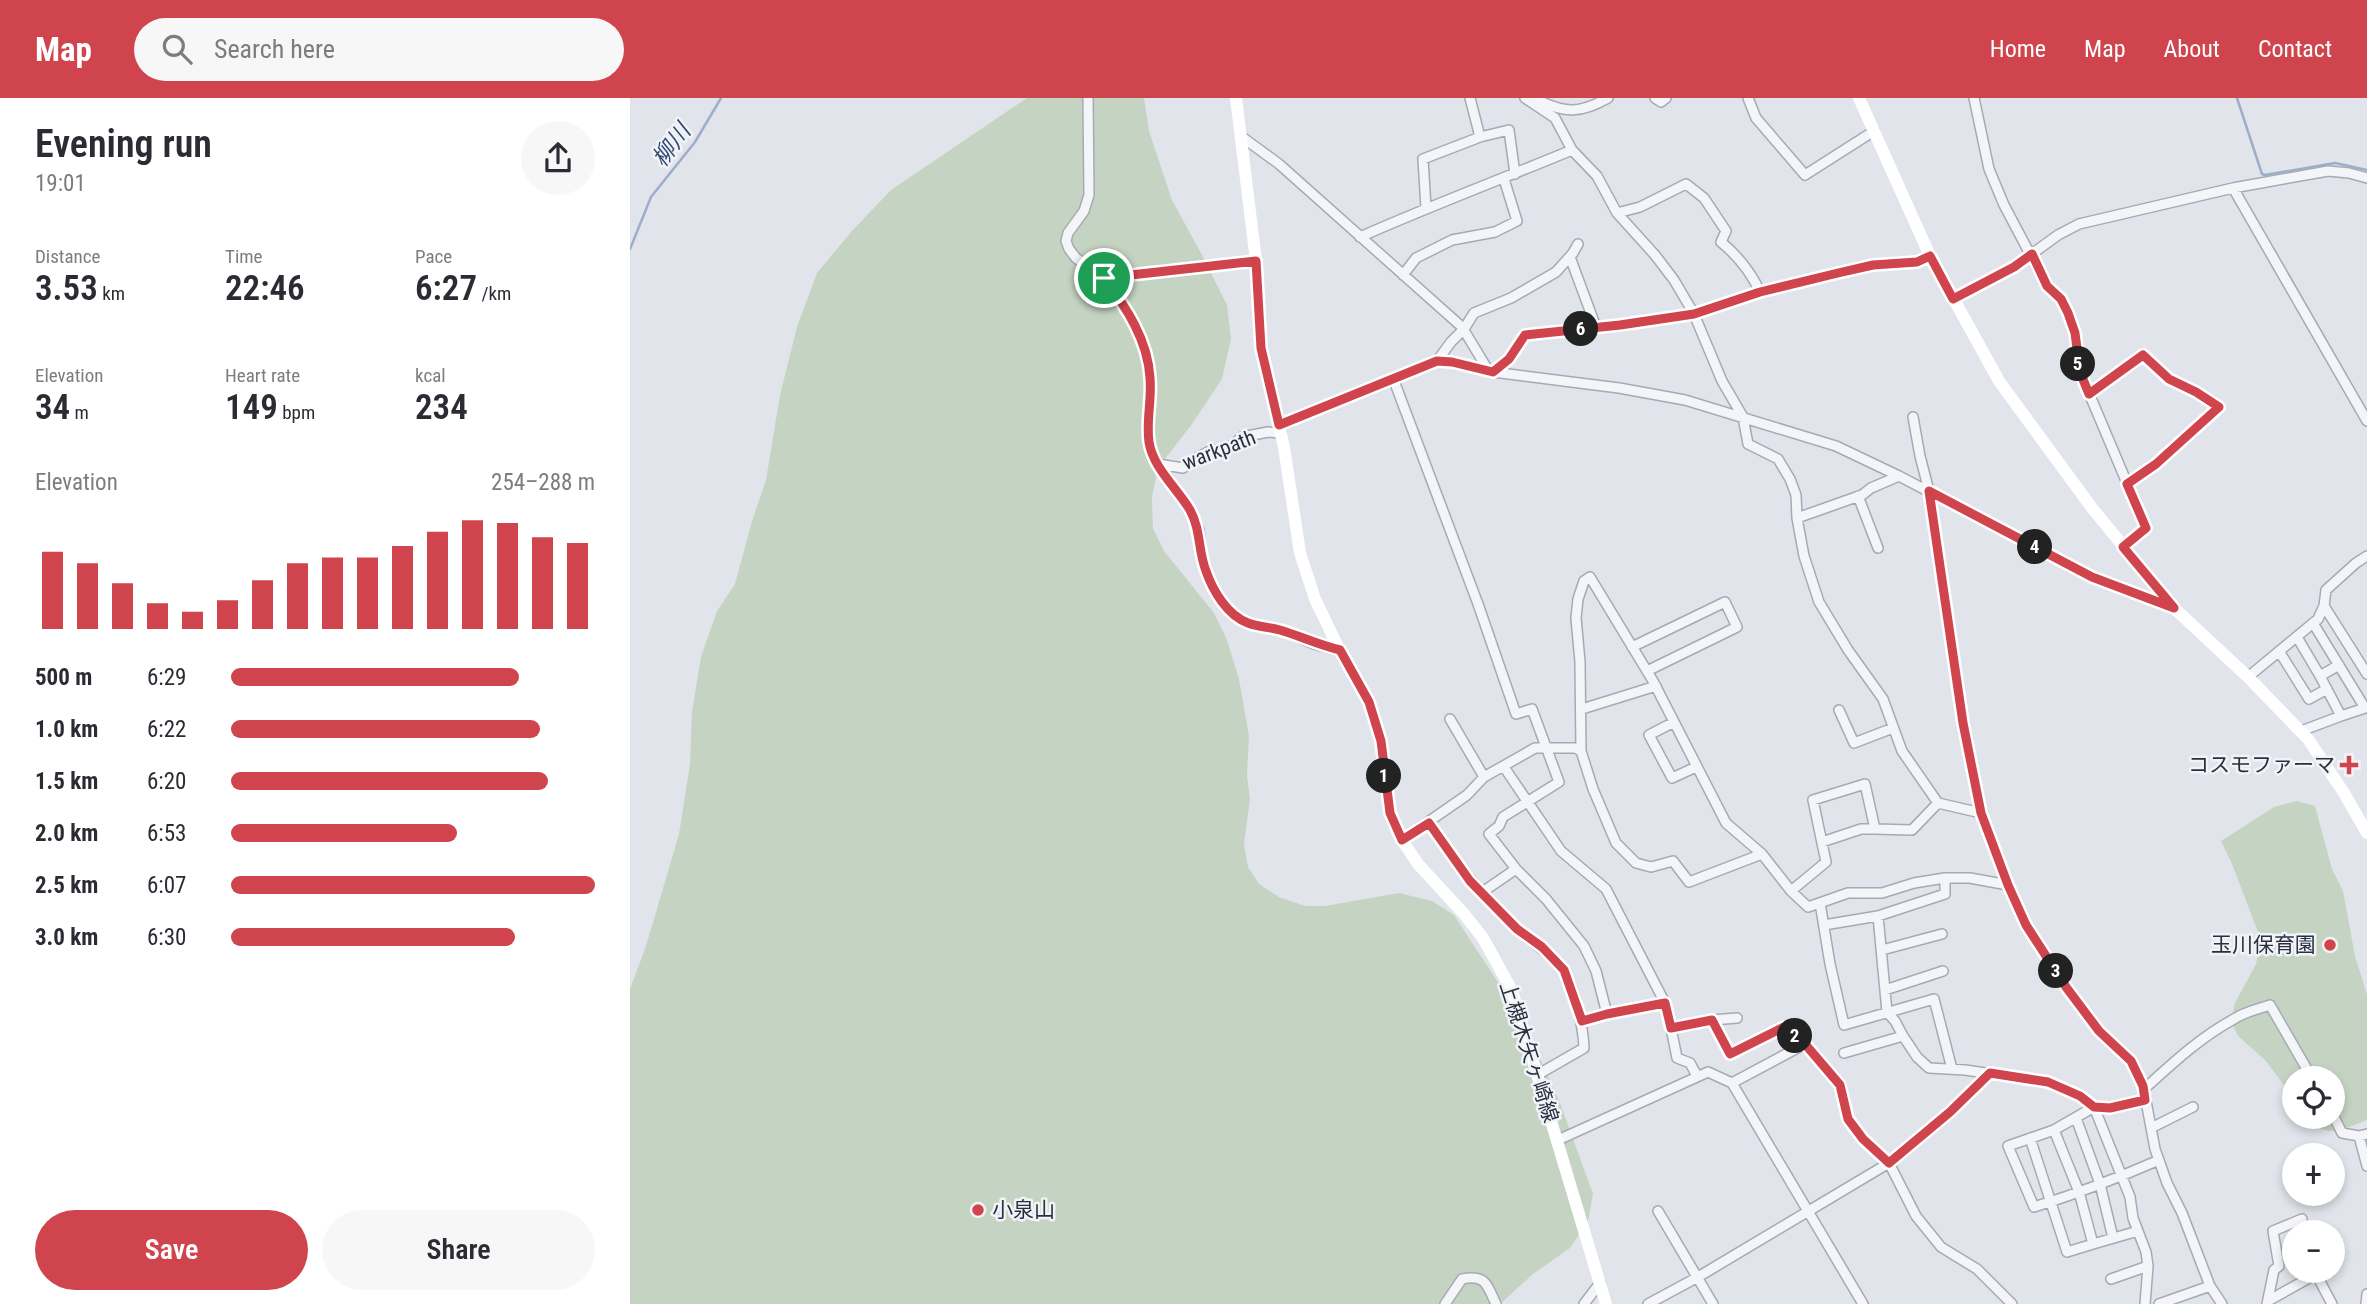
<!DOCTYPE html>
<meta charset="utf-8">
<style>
body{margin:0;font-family:"Roboto Condensed","Noto Sans JP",sans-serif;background:#f7f7f7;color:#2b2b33;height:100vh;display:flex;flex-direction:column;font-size:26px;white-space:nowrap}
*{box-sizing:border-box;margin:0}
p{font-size:23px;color:#7c7c81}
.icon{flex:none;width:38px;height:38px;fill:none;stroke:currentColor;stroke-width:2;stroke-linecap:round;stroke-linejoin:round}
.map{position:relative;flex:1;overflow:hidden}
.sheet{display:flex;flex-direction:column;background:#fff;width:630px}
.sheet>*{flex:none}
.tools{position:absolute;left:1652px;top:968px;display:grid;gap:14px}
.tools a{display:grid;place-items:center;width:63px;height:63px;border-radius:50%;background:#fff;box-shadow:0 4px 10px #0003;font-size:35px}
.pin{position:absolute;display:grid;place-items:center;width:60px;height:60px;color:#fff;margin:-30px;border:4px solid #fff;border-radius:50%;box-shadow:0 2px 7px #0007}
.km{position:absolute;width:35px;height:35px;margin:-18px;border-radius:50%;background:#222;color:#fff;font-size:19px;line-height:35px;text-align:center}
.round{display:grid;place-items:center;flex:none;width:74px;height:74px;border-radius:37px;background:#f7f7f7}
.summary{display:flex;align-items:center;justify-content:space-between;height:119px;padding:0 35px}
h1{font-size:38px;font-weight:600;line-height:52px}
.figures{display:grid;grid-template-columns:repeat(3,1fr);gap:10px;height:119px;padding:7px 35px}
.figures div{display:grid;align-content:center}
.figures b{font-size:35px;font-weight:600}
.figures small{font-size:19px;font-weight:400}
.figures p{font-size:19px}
.chart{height:196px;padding:14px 35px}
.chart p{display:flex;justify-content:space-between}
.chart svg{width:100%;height:126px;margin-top:7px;stroke:#d0454d;stroke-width:6}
.cta{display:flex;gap:14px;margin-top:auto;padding:14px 35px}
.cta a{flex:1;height:80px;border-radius:42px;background:#d0454d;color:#fff;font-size:28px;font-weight:600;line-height:80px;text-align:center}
.cta a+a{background:#f7f7f7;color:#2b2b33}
ul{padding:0 35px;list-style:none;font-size:23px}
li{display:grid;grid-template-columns:112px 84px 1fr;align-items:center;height:52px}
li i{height:18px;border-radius:9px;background:#d0454d}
header{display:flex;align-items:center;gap:42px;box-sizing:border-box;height:98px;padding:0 35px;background:#d0454d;color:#fff}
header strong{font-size:33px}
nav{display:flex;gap:38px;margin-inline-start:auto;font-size:24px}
.search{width:490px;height:63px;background:#f7f7f7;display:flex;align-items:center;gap:18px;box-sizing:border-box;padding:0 24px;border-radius:38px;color:#7c7c81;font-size:26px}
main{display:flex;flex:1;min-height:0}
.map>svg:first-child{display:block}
.green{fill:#c5d4c2}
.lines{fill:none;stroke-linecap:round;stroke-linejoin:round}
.stream{stroke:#9caeca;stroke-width:2.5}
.street-casing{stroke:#a6aab4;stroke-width:12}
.street{stroke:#f4f5f8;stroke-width:9}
.secondary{stroke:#fff;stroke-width:12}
.route-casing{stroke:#fff;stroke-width:14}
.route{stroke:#d0454d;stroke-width:9}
.poi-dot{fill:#d0454d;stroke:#f1f3f7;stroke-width:2.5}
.labels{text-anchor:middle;stroke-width:5;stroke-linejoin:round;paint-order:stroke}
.street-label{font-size:21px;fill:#293042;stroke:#f1f3f7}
.poi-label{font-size:21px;fill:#293042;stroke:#f1f3f7;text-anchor:end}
.water-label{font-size:23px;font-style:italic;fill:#334b77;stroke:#f1f3f7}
</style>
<header>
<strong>Map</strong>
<div class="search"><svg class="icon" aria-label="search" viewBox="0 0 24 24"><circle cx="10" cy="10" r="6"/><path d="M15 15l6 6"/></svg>Search here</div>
<nav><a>Home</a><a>Map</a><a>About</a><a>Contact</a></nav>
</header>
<main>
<section class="sheet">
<div class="summary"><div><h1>Evening run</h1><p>19:01</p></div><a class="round"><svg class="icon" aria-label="share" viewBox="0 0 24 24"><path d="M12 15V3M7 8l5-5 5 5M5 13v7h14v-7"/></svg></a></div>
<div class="figures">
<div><p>Distance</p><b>3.53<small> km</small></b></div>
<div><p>Time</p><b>22:46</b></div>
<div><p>Pace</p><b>6:27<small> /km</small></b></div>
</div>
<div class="figures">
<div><p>Elevation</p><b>34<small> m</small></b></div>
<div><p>Heart rate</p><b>149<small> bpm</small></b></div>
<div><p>kcal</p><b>234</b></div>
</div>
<div class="chart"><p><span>Elevation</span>254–288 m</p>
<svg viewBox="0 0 160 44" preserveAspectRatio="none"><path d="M5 44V17M15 44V21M25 44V28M35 44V35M45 44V38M55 44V34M65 44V27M75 44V21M85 44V19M95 44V19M105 44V15M115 44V10M125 44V6M135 44V7M145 44V12M155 44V14"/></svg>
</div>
<ul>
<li><b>500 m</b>6:29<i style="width:79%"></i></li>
<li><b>1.0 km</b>6:22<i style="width:85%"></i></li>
<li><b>1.5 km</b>6:20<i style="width:87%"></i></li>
<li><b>2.0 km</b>6:53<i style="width:62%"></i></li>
<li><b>2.5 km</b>6:07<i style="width:100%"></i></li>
<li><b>3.0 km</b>6:30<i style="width:78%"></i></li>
</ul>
<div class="cta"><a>Save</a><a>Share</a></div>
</section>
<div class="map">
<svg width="1737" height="1206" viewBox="0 0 1737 1206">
<rect width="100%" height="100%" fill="#e1e4ea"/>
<path class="green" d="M397 0H514L519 33 542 102 572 157 597 207 601 241 592 281 562 326 528 370 522 399 523 430 534 453 584 515 597 542 609 581 619 638 617 677 620 701 614 746 618 769 629 786 649 799 675 808H695L769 795 802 803 824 817 892 921 930 1005 963 1096 958 1123 940 1150 903 1176 870 1206H0V891L16 848 49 736 60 666 62 614 71 559 87 513 105 486 122 423 136 382 150 297 167 229 187 175 221 134 261 92Z
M1667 703 1685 708 1702 771 1713 793 1725 858 1737 897V1022C1713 1031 1696 1043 1678 1019L1703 1018V980H1664V1000L1635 962 1608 938 1601 923 1605 905 1626 866 1631 842 1602 766 1591 743 1644 709Z"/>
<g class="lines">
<path class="stream" d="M1607 0 1632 76 1635 77 1705 65 1737 72
M0 151 21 99 65 44 91 0"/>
<g class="street-casing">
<path id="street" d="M458 0 459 97 454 113 438 135 436 143 439 151 446 160 474 180 502 220 515 251 520 279 519 347 528 366 560 412 569 432 572 462 585 494 601 514 620 526 649 531 684 546 710 553
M840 0 850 39
M895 0 925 20 942 52 967 78 987 115 1025 157 1044 182 1064 216 1092 283 1113 319 1118 346 1148 361 1160 381 1166 397 1167 420 1174 458 1189 504 1218 552 1253 601 1272 653 1308 705 1351 715
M1025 0 1031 4 1036 0
M1118 0 1126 20 1175 77 1244 33
M1344 0 1359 71 1374 107 1417 188 1431 201 1438 215 1445 235 1450 274 1516 430 1493 449
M908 2C936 16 951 15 978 0
M612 39 649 66 832 229 858 272
M1603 90 1737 323
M796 110 793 61 850 39 879 32 885 76
M987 115 1010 109 1056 86 1074 100 1096 133 1091 144C1108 158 1121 174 1130 194
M730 139C800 108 872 81 942 52
M940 159 966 229
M773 177 786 160 822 142 865 134 887 123 874 81
M474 180 626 163
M1323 201 1384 169 1428 137 1449 126 1603 90 1698 73 1719 75 1737 80
M807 263 821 244 834 231 844 215 881 200 926 174 943 155 948 146
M863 274 879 261 895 237 990 227 1064 216 1130 194 1208 175 1243 167 1287 164 1300 158
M763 280 848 506 886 616 902 611 929 684 873 719 869 728 859 736 886 771
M1459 296 1513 257 1539 281 1566 294 1589 309 1526 366 1497 385
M1283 319 1290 358 1299 393 1333 625 1351 715 1378 787 1396 827 1436 889 1469 933 1501 963 1506 972 1513 987 1525 1051 1537 1085 1552 1115 1580 1188 1592 1206
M649 327 807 263 822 264 863 274 989 290 1055 302 1206 348 1269 378 1462 479 1542 509
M528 366 553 370 566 360 580 353 598 351 612 339 638 334 651 335
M1228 398 1248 450
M1167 420 1232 397 1241 390 1269 378
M1694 508 1737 576
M1683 525 1735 610 1711 618
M1667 539 1690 578 1711 618 1671 633
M1002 549 1095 504 1107 529 1017 573
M1649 553 1679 601 1697 591
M1690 578 1709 567
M1618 579 1688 521 1694 508 1696 492 1726 465 1737 458
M952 611 1026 588
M1209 612 1224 645 1263 630
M820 621 854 679
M1044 624 1019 637 1042 680 1066 669
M874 669 931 753 976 791 1035 905 977 916 952 923
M799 725C823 763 852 797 885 829 900 844 921 854 933 872 945 890 953 928 954 950L907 977
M772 742 837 697 854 679 905 650H945L951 653
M1192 744 1231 731H1245
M1132 756 1059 784 1043 763 1021 769 1006 765 986 745 963 691 951 653 950 564 946 520 948 501 954 483 960 479 1023 583 1096 725 1132 756 1161 793 1178 809 1218 795H1252L1284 785 1315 780H1340L1378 787
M1161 793 1196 764 1183 702 1235 686 1245 731 1282 732 1308 705
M851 795 886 771 916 801 954 848 966 873 977 916
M1190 805 1200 866 1214 927 1304 901 1322 971
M1248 818 1315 796V780
M1194 827 1248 818 1257 914 1265 923 1273 938
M1252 852 1312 836
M1255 892 1313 873
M1035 905 1041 930 1082 922 1100 956 1154 929 1175 946
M1082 922 1107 920
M1041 930 1047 960 1060 965 1067 978
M1214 955 1273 938 1287 959 1299 970 1335 972 1418 984 1450 998 1464 1009 1500 1099 1503 1120 1516 1154 1518 1168 1515 1206
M1102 985 1175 946 1211 987 1218 1021 1233 1041 1259 1065 1286 1118 1311 1149 1347 1171 1382 1206
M1513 992C1542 966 1569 940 1604 921 1614 914 1628 911 1640 907L1682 980
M1703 1017 1712 1035 1729 1038 1737 1036
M1446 1020 1470 1086 1483 1140
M1521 1030 1563 1009
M1424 1032 1464 1009 1480 1010 1515 1002
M1729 1038 1737 1068
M1400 1040 1437 1154 1463 1146 1449 1094 1424 1032 1378 1048 1404 1109C1446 1096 1488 1080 1529 1062
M928 1042 1078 974 1102 985 1233 1206
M1028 1113 1083 1206
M1463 1146 1508 1133
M1684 1172 1702 1206
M1481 1181 1518 1168
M1638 1203 1686 1176
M815 1206 832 1181C856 1176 857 1187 866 1206
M954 1206 970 1185
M1018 1206 1068 1179 1259 1065 1320 1014 1360 975
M1529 1206 1580 1188
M1637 1206 1644 1172 1649 1168 1643 1133 1672 1121 1673 1134
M1736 1206 1737 1196"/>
</g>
<use href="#street" class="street"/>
<path class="secondary" d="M606 0 626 163 631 249 654 349 670 455 685 501 710 553 739 604 751 643 760 715 772 742 788 766 834 816 853 840 882 893 976 1206
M1229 0 1300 158 1369 283 1462 410 1544 510 1618 579 1678 641 1714 695 1737 735"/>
</g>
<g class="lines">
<g class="route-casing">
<path id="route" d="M1402 156 1417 188 1431 201 1438 215 1445 235 1450 274 1459 296 1513 257 1539 281 1566 294 1589 309 1526 366 1497 386 1516 430 1493 449 1544 510 1462 479 1299 393 1333 625 1351 715 1378 787 1396 827 1436 889 1469 933 1501 963 1513 988 1515 1002 1480 1010 1464 1009 1450 998 1418 984 1360 975 1320 1014 1259 1065 1233 1041 1218 1021 1210 987 1175 946 1154 929 1100 956 1082 922 1041 930 1035 905 977 916 952 923 934 872 912 849 887 831 840 783 799 725 772 742 760 715 751 643 739 604 710 552C689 547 670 538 650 532 640 529 628 529 618 525 597 517 583 493 576 473 568 453 571 432 560 412 547 390 523 370 519 344 516 323 522 301 520 280 518 242 496 209 474 180L626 163 631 250 649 327 807 263 822 264 863 274 879 261 895 237 990 227 1064 216 1130 194 1208 175 1243 167 1287 164 1300 158 1323 201 1384 169Z"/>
</g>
<use href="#route" class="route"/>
</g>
<g class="poi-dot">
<path d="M1715.5 656.5h7v7h7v7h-7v7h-7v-7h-7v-7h7z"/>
<circle cx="1700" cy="847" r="7"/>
<circle cx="348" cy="1112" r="7"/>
</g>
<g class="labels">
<g class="street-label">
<text transform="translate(589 352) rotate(-21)" y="7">warkpath</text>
<text transform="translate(899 954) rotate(72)" y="7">上槻木矢ヶ崎線</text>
</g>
<g class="poi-label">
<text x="1705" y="674">コスモファーマ</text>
<text x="1686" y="854">玉川保育園</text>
<text x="362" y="1119" text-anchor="start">小泉山</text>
</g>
<g class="water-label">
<text transform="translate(41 47) rotate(-53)" y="8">柳川</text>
</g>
</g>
</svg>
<div class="tools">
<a><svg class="icon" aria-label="locate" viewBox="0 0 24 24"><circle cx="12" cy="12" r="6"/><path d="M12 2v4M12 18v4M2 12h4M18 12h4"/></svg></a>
<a>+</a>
<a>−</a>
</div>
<div class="pin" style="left:474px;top:180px;background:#1e9e55"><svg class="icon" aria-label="arrive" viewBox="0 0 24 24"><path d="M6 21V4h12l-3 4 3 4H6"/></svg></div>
<b class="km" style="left:754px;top:678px">1</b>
<b class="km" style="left:1165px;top:938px">2</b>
<b class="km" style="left:1426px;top:873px">3</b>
<b class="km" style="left:1405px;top:449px">4</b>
<b class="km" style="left:1448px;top:266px">5</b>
<b class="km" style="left:951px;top:231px">6</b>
</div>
</main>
